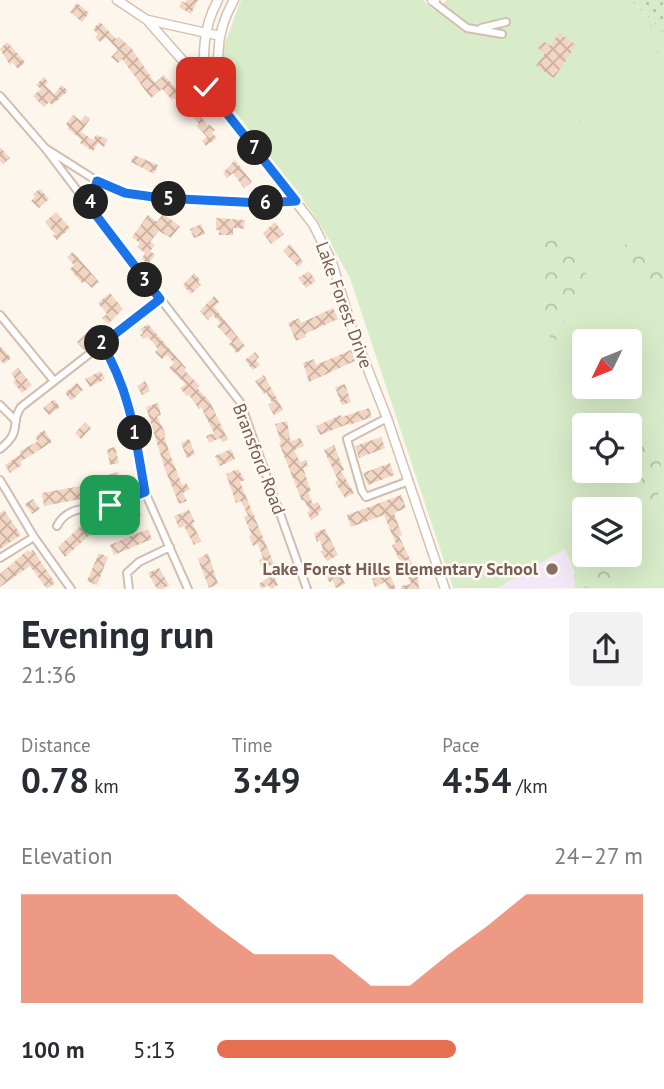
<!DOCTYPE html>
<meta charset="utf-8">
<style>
body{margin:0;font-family:"PT Sans",sans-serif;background:#f2f2f3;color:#2b2b33;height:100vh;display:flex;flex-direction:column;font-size:26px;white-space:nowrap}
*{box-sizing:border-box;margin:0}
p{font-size:23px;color:#7c7c81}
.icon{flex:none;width:38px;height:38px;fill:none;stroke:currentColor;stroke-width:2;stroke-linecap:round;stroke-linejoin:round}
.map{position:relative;height:589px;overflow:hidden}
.side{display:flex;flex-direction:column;background:#fff;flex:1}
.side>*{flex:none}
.needle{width:46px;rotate:227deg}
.buttons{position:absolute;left:572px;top:329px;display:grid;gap:14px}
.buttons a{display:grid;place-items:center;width:70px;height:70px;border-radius:7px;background:#fff;box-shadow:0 7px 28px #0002;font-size:35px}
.pin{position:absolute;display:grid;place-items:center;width:60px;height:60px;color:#fff;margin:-30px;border-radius:14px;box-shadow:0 4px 10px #0006}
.km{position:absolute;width:35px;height:35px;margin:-18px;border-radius:50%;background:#222;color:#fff;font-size:19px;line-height:35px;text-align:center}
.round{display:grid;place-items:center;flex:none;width:74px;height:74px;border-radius:7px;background:#f2f2f3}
.summary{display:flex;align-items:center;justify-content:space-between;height:119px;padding:0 21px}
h1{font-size:38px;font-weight:700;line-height:52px}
.figures{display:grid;grid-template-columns:repeat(3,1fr);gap:10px;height:119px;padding:7px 21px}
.figures div{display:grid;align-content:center}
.figures b{font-size:35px;font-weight:700}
.figures small{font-size:19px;font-weight:400}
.figures p{font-size:19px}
.chart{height:196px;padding:14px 21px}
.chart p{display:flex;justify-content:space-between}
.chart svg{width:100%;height:126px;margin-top:7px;fill:#e76f51;opacity:.7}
ul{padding:0 21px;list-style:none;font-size:23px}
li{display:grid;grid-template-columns:112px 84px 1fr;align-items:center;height:52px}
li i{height:18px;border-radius:9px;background:#e76f51}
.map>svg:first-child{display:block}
.education{fill:#f3e8fa}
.grass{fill:#d8ecc9;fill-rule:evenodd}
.forest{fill:url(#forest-crowns)}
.park{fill:url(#park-dots)}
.building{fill:url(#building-cross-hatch)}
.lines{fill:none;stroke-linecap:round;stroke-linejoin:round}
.street-casing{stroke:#d1beb0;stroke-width:10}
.secondary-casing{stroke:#d6c0b0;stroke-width:11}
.street{stroke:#fff;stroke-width:6}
.secondary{stroke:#fff;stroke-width:8}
.route-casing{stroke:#fff;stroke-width:14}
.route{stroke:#1a73e8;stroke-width:9}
.education-dot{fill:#8d6e63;stroke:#fffaf3;stroke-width:2.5}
.labels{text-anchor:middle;stroke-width:5;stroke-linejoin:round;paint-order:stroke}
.street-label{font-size:18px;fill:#7a5c4d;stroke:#fffaf3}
.education-label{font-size:18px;font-weight:bold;fill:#785e54;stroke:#fffaf3;text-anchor:end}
</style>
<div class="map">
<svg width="664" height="589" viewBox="0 0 664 589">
<defs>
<pattern id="forest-crowns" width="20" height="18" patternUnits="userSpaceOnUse" patternTransform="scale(1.75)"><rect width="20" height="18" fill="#d8ecc9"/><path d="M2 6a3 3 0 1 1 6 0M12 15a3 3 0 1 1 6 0" fill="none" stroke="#b4c2a5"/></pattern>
<pattern id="park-dots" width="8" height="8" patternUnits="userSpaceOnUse" patternTransform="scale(1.75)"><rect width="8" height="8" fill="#d8ecc9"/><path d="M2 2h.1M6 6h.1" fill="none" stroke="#b4c2a5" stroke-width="1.8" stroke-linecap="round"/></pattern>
<pattern id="building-cross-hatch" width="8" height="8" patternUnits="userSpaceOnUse" patternTransform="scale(1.75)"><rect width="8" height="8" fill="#f3d5c3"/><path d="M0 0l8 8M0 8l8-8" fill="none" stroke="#cab0a1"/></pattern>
</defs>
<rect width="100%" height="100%" fill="#fdf6ec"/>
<path class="education" d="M565 549 578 588 498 589Z"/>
<path class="grass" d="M241 0H423L435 11 447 0H631L664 33V588H580L565 549 498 588H453L350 278 317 219 231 106 222 51ZM584 341H630V387H584ZM584 425H630V471H584ZM584 509H630V555H584Z"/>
<path class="forest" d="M652 25 664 27V53H659L645 43 647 29Z
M564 112 581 120 586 132 583 134C576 128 565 121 564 112Z
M550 236 570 249 576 261 592 281 590 295 582 297 572 304 568 318 559 327 554 348C539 316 545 278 544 243Z
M624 244 637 248 664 266V309L643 284 622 249Z
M633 427 646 432 657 443 664 483 651 507 644 500Z
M584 546V555H609L618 576 620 588H575L573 557Z"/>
<path class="park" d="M631 0H664V33Z"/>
<path class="building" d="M187 0H198L191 14 179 7 182 1 185 3Z
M77 3 89 13 82 22 70 12Z
M100 22 116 39 119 37 132 49 155 83 164 75 186 100 187 99 208 126 209 124 215 130 212 133 217 138 206 146 202 141 207 137 197 126 199 124 187 110 185 111 174 98 172 100 162 89 151 98 122 59 118 63 111 57 118 50 106 37 100 42 95 37 98 34 93 29Z
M559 33 576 45 554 78 536 66 545 53 538 48 543 41 550 46Z
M7 42 25 62 18 69 12 62 10 65 0 49Z
M44 77 48 82 45 85 54 94 62 85 68 91 52 105 49 102 44 107 33 96 41 89 36 85Z
M73 115 81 121 85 115 90 119 81 132 93 140 96 135 108 139 104 147 98 143 93 151 80 143 82 140 68 129 69 127 66 124Z
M0 147 10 158 3 164 0 161Z
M134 155 158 165 154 174 131 162Z
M235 160 252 182 244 188 233 173 227 178 223 173Z
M40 189 49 199 39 208 31 201 35 197 33 194Z
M56 212 70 228 57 240 53 235 55 234 45 222Z
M163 214 180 226 171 238 159 231 150 242 155 245 150 251 155 255 148 264 142 259 145 253 137 247 140 243 132 237 148 215 157 222Z
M216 218 245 220 244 229 233 228V235H219V230H216Z
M275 222 284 234 271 244 263 233Z
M201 224 205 234 194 238 190 229Z
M290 244 303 262 298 267 283 251Z
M73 252 99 282 92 288 85 281 82 283 70 269 74 265 67 257Z
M309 271 316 281 306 288 298 278Z
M194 273 200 280 198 282 201 285 191 294 183 285Z
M110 293 123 309 108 324 102 318 107 314 98 303Z
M214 296 219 302 214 307 245 346 237 353 229 344 232 342 217 326 220 323 213 315 208 320 200 311Z
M333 308 338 319 305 334 306 337 296 341 288 323 299 318 301 323Z
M148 324 186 368 184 370 200 386 197 388 210 402 228 440 222 442 220 438 209 443 206 436 214 433 201 407 199 409 189 395 187 396 180 388 186 384 169 368 174 363 167 355 162 359 155 352 158 349 151 340 147 337 144 339 140 335 143 333 140 329Z
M88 332 95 340 84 350 77 342Z
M0 346 11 358 4 364 0 360Z
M351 350 355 361 309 382 303 363 314 359 316 365Z
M255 352 259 357 256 360 260 365 253 370 245 360Z
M18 368 32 385 22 393 13 382 16 380 11 373Z
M101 371 105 379 90 387 85 379Z
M264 375 283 410 274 415 268 405 272 402 266 392 264 394 255 381Z
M145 381 150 391 142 395 137 386Z
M77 383 83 390 71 401 65 393Z
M345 384 351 402 342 405 335 387Z
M54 399 60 407 49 415 43 408Z
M158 403 161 415 157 416 166 435 164 436 171 457 182 485 186 483 190 489 183 493 187 501 179 504 165 469 146 407Z
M369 408 372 417 349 425 348 424 320 435 316 426 341 415 342 417Z
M287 421 290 439 292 441 300 438 304 446 294 450 300 462 306 460 308 466 303 468 311 491 308 492 313 504 318 502 322 510 318 513 319 515 311 520 307 512 310 511 304 500 302 501 279 443 281 442 275 424Z
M85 422 91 428 81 439 75 433Z
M44 430 52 442 20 462 22 465 10 473 5 465 21 454 20 451 37 442 36 436Z
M381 437 385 448 359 458 355 446Z
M189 439 195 454 187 458 181 443Z
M334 445 344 470 341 471 354 493 345 498 335 482 338 480 324 450Z
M115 447 119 463 110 465 107 449Z
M231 449 235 459 220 466 215 456Z
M390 463 394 475 368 485 363 473Z
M238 469 245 480 240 482 274 564 262 569 259 560 263 558 258 544 253 546 249 536 252 535 244 517 248 515 241 501 236 503 226 474Z
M118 472 123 493 114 496 108 475Z
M98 483 101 495 44 506 42 493Z
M401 495 406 508 394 513 402 535 399 536 418 577 419 589H401V586L411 584 392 545 396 544 384 515 351 527 347 515Z
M33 499 40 509 32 514 25 504Z
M134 507 142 515 131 521 125 512Z
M4 510 21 535 0 549V513Z
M189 510 195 522 192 523 201 541 194 545 184 526 179 528 174 516Z
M107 517 113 527 93 535 92 533 65 557 58 547 82 525 95 520 96 523Z
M148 529 152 539 114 555 110 545Z
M325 529 338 555 327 561 320 551 323 550 320 540 317 542 314 533Z
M28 550 30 552 33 550 55 583 47 589 30 566 0 587V574Z
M99 553 108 557 97 585 87 581Z
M208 553 218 584 209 588 198 559Z
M338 567 345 584 336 588 333 581 329 582 326 572 336 570Z
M159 568 169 585 163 589H157L148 573Z
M389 572 396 589H388L385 582 375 587 372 579Z
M273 574 278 585 271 589 268 585 261 589 259 584Z"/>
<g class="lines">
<g class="street-casing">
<path id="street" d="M433 2 467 28 502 34
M481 28 506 22
M0 96 45 148 89 206
M45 148 97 181 125 193 161 198 263 203 296 201
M97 181 89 206 240 402 307 589
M0 315 54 381
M102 344 114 364 131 408 145 492 188 589
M0 405 16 421
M387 418 347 439 362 491 366 497 409 481
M0 449C24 430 9 424 21 407L160 299
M0 480 34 537 71 589
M57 526C68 504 92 510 113 504 124 501 134 496 145 492
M0 558 34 537
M129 589 127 573 139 562 170 547"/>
</g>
<g class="secondary-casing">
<path id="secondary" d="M117 0 147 20 206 87 313 224 332 262 352 329 387 418 445 589
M432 0H435
M148 20 220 36
M206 85C202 55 203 27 218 0
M228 109C215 70 213 36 234 0"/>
</g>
<use href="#street" class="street"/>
<use href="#secondary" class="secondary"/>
</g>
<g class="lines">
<g class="route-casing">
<path id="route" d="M110 505 145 492C135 436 131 393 102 344L160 299 89 206 97 181 125 193 161 198 263 203 296 201 206 87"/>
</g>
<use href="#route" class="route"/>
</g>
<circle class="education-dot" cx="552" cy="569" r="7"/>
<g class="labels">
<g class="street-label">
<text transform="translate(344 305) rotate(70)" y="6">Lake Forest Drive</text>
<text transform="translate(259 459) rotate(69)" y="6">Bransford Road</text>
</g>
<g class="education-label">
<text x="538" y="575">Lake Forest Hills Elementary School</text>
</g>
</g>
</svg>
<div class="buttons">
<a><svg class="needle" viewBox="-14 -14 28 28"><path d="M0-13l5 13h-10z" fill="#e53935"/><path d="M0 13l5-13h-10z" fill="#7c7c81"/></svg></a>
<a><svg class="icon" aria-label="locate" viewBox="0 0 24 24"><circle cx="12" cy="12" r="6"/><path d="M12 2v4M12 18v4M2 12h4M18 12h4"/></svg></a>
<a><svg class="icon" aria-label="layers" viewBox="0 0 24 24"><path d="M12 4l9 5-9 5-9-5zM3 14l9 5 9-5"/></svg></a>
</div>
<div class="pin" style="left:110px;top:505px;background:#1e9e55"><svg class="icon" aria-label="arrive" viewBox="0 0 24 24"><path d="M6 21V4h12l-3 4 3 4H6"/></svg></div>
<div class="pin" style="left:206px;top:87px;background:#d93025"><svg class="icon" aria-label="check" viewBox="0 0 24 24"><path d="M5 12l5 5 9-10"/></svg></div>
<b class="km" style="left:135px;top:433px">1</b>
<b class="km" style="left:102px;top:343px">2</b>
<b class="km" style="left:145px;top:280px">3</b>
<b class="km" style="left:91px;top:202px">4</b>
<b class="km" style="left:169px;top:199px">5</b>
<b class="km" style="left:266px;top:203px">6</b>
<b class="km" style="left:255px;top:148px">7</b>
</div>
<section class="side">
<div class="summary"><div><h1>Evening run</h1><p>21:36</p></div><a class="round"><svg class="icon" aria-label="share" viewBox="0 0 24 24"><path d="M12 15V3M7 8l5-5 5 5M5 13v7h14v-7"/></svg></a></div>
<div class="figures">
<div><p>Distance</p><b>0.78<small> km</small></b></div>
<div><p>Time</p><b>3:49</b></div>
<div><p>Pace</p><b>4:54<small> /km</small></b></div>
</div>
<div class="chart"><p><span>Elevation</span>24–27 m</p>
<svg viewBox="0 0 160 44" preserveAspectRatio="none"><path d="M0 44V6L10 6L20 6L30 6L40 6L50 17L60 27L70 27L80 27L90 38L100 38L110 27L120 17L130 6L140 6L150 6L160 6V44z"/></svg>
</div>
<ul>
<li><b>100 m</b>5:13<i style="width:56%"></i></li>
</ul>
</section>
